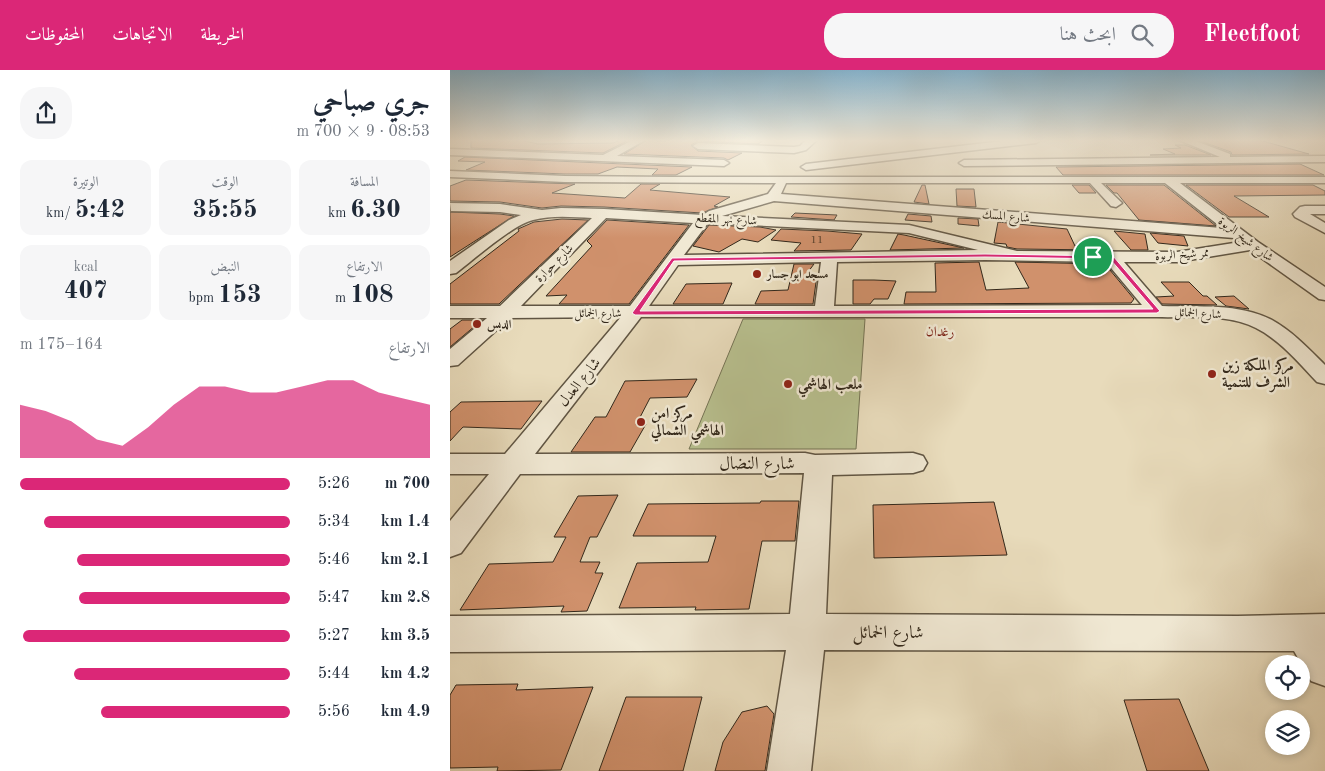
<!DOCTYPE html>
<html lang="ar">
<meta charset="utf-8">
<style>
body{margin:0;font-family:"Old Standard TT",Amiri,serif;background:#f6f6f7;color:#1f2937;direction:rtl;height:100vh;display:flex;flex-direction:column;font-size:19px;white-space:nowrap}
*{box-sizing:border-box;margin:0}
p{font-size:16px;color:#747a83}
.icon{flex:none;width:28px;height:28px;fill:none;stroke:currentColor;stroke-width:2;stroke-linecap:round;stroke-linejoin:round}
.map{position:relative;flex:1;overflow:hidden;direction:ltr}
.sheet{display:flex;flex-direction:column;background:#fff;width:450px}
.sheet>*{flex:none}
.fabs{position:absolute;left:815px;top:585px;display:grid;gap:10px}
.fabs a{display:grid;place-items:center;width:45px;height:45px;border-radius:50%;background:#fff;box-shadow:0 2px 8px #0003;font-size:25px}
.pin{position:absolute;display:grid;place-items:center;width:42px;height:42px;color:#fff;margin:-21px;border:2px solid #fff;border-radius:50%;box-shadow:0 1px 5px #0007}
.round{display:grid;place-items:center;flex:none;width:52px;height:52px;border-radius:20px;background:#f6f6f7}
.headline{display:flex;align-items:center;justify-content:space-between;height:85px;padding:0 20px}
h1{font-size:28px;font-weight:800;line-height:38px}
.stats{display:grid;grid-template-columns:repeat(3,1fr);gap:8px;height:85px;padding:5px 20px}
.stats div{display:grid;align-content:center;border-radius:12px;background:#f6f6f7;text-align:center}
.stats b{font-size:25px;font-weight:800}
.stats small{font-size:14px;font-weight:400}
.stats p{font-size:14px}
.chart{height:140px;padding:10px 20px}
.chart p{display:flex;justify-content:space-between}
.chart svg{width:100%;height:90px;margin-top:5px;fill:#db2777;opacity:.7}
ul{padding:0 20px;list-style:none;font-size:16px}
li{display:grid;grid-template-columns:80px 60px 1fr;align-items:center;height:38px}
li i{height:12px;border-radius:6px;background:#db2777}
header{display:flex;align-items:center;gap:30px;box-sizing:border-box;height:70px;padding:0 25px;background:#db2777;color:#fff}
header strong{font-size:24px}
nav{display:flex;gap:28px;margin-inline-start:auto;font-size:18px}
.search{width:350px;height:45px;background:#f6f6f7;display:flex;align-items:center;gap:12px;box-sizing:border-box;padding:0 18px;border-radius:20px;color:#747a83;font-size:19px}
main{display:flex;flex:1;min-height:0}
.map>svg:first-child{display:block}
.green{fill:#b8c08f;stroke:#757455}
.building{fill:#d0916c;stroke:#32281b}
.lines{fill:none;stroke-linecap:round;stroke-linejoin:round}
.minor-casing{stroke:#605543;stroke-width:3}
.minor{fill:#f0e8d3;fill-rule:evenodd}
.route{fill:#db2777;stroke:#fff;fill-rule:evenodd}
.poi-dot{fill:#8f2418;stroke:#f0e8d3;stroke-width:2}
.labels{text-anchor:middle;stroke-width:5;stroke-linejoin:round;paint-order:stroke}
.far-number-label{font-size:11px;fill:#5a422f}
.far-street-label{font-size:12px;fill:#32281b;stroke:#f0e8d3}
.far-poi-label{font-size:12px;font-weight:bold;fill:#32281b;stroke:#f0e8d3;text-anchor:start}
.far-neighbourhood-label{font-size:14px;fill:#7a1f14;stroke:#f0e8d3}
.poi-label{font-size:15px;font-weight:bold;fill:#32281b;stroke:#f0e8d3;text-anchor:start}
.street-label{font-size:15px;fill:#32281b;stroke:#f0e8d3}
.near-street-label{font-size:18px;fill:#32281b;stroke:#f0e8d3}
</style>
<header>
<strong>Fleetfoot</strong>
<div class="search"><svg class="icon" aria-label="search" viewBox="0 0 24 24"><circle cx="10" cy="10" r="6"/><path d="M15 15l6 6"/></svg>ابحث هنا</div>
<nav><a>الخريطة</a><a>الاتجاهات</a><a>المحفوظات</a></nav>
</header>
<main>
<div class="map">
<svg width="875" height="701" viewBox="0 0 875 701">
<rect width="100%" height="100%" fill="#e8dbbb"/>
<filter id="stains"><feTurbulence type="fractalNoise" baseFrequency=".004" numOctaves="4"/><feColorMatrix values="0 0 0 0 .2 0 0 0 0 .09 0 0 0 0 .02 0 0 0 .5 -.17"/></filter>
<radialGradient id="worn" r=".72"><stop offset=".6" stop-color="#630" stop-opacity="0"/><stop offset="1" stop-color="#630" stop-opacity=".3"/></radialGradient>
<path class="green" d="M293 249H415L406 379H239Z"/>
<path class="building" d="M21 70H71L88 74 163 73 170 70H179L153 83 21 78Z
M197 70H314L308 74 248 71 241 75 248 81 292 83 278 90 274 88 174 84Z
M753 70H809L859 84 782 85 781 82 753 72Z
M725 75H735L761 85H700L725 84 713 79 731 78Z
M15 87 242 97 226 105H202L208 99 167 97 148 104H115L16 100 35 92 8 91Z
M850 94 874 105H613L606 97Z
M16 110 125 114 102 123 175 128 191 114H210L200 120 280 127 264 136 268 137 252 143 154 137 111 136 92 138 50 132 0 131V116Z
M472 115H475L479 134 464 132Z
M622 115H639L646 123H629Z
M656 115H714L766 156 689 150 667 123H664Z
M736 115H863L875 121V125L784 126 819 147H779Z
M506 119H524L526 137 507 136Z
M0 142 50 144 64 146 0 187Z
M345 143 387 145 384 150 341 147Z
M458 144 481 146 482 152 455 150Z
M508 148 528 149 529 156 508 154Z
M112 149 138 150 49 234H0V214L69 161 68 159 84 152Z
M157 150 239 155 179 234H109L117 225 96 226 142 176 137 171Z
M548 152 617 159 625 176 651 178 652 180 567 179 557 177 556 174 544 173Z
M259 155 310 157 326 160 308 172 292 169 269 182 243 176Z
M331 159 377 161 412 164 401 180 344 181 351 173 321 170Z
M664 161 695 164 698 180H681Z
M700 163 734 166 738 176 708 173Z
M448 164 454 165 514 178 440 180Z
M529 192 536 220 579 218 565 192 655 194 684 229 681 233 454 234 456 222H486L485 193Z
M344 194H364L358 202 367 205 363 234H305L311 221 338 220Z
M403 210H424L446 211 438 229H424L420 234H403Z
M711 212H739L753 226H757L767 235 712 234 706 227 724 226Z
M282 213 273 234H223L236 214Z
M784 226 799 239 776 236 765 227Z
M12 250H32L0 277V259Z
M247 309 237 327 200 328 186 355 196 354 180 382H121L145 347H156L175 311Z
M92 331 71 359 13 357 0 371V342L11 332Z
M168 425 147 467H140L130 492H150L145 503H153L137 541 111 542 114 536 10 540 39 494 103 492 116 467H104L128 426Z
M311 431H349L345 471H312L299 539 245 540 246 537 169 538 187 493 258 492 266 466H183L198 434 310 433Z
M544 432 557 485 424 488 423 435Z
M68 614 66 620 143 617 111 700 47 701 48 697 0 698V625L6 615Z
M176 627H252L233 701H149Z
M729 629 759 701H697L674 630Z
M317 636 324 644 315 701H265L273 672 292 642Z"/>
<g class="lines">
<g class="minor-casing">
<path id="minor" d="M183 70H195L167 86 274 90 279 93 274 96 0 85V79L153 85Z
M356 70H367L356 80 344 83 248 79 243 76 248 73 344 77 350 76Z
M561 70H591L586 73 356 100 351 97 356 94Z
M729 70H743L780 84V87L875 86V92L514 96 509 93 514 90 770 87Z
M0 101 115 106 222 107H875V113H730L808 172 875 217V230L869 229 800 180 727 192H674L712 236C748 237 789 233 822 250 842 261 859 279 875 295V314L867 312C849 293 830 270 806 258 777 243 739 248 707 247H191L85 384 355 383 365 385 463 383 473 386 477 393 473 400 463 403 382 405 376 544 788 546 875 544V616L861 611 844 581 374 580 361 701H317L336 580 0 582V546L340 544 354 403 70 404 11 483 0 487V451L39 404H0V384H55L171 247 60 248 8 295 0 296V279L37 248H0V236H50L142 148C122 147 102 145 83 150 64 154 23 190 6 203L0 204V191L59 150 71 145 50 142 1 141 0 133 50 134 92 140 111 138 154 139 253 145 259 141 318 124 326 113 115 112 0 107ZM336 113H640L661 136 666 137 672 133 651 113H715L772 158 331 124ZM324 131 784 168 790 172 727 182 567 181 459 155 272 146ZM156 148 243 153 180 236H71ZM258 153 459 163 528 180 234 185ZM535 190 656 192 692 235 384 236 387 192ZM371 192 365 236H199L228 195Z
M855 136H875V144H860L875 153V163L845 147 843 144 850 137Z"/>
</g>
<use href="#minor" class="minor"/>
</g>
<linearGradient id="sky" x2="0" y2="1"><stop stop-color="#87b7d3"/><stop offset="0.42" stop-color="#f5efe0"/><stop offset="1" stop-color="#f5efe0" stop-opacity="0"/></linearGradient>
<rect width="875" height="168" fill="url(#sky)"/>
<path class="route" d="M535 184 663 186 710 241 707 243 185 245 182 243 222 188ZM535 187 660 189 703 239 190 241 224 191Z"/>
<g class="poi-dot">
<circle cx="307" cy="204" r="5"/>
<circle cx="27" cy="254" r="5"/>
<circle cx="762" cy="304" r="5"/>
<circle cx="338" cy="314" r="5"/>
<circle cx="191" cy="352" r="5"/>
</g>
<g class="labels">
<g class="far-number-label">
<text x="367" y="173">11</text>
</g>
<g class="far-street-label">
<text transform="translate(556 146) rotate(5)" y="4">شارع المسك</text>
<text transform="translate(276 149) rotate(3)" y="4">شارع نهر المقطع</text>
<text transform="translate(796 169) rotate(37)" y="4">شارع شيخ الربوة</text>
<text transform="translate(732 184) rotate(-4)" y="4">ممر شيخ الربوة</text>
<text transform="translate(104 193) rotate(-45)" y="4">شارع حوارة</text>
<text x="148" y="247">شارع الخمائل</text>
<text transform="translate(748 243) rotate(3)" y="4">شارع الخمائل</text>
</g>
<g class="far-poi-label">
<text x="317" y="208">مسجد ابو جسار</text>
<text x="37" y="258">الدبس</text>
</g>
<g class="far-neighbourhood-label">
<text x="490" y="266">رغدان</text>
</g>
<g class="poi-label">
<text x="772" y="300">مركز الملكة زين<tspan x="772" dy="17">الشرف للتنمية</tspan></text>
<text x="348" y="319">ملعب الهاشمي</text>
<text x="201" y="348">مركز امن<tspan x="201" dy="17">الهاشمي الشمالي</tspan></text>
</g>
<g class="street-label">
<text transform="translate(129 312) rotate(-51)" y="5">شارع العدل</text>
</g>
<g class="near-street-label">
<text x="307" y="399">شارع النضال</text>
<text x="438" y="568">شارع الخمائل</text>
</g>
</g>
<rect width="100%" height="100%" filter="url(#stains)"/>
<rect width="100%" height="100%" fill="url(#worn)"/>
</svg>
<div class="fabs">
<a><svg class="icon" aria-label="locate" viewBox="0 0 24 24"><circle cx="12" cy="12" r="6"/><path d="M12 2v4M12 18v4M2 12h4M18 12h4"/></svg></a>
<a><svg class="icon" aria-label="layers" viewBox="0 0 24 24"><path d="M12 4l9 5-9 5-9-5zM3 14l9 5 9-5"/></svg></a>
</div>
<div class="pin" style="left:643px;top:187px;background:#1e9e55"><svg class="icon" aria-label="arrive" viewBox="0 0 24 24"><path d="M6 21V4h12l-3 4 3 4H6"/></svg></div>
</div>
<section class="sheet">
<div class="headline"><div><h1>جري صباحي</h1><p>08:53 · 9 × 700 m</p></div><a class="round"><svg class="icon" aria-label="share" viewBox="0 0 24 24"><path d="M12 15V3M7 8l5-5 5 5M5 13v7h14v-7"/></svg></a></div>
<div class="stats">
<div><p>المسافة</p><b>6.30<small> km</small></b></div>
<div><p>الوقت</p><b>35:55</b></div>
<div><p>الوتيرة</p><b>5:42<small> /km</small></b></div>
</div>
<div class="stats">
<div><p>الارتفاع</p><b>108<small> m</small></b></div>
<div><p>النبض</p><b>153<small> bpm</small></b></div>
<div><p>kcal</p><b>407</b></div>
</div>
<div class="chart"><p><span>الارتفاع</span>164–175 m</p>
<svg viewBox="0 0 160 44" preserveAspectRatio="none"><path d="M0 44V18L10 21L20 26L30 35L40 38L50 29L60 18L70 9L80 9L90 12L100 12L110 9L120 6L130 6L140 12L150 15L160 18V44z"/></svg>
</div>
<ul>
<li><b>700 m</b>5:26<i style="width:100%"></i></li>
<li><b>1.4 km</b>5:34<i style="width:91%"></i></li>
<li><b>2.1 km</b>5:46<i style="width:79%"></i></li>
<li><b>2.8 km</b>5:47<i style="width:78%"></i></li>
<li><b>3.5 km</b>5:27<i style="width:99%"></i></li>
<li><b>4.2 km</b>5:44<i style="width:80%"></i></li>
<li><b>4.9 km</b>5:56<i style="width:70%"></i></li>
</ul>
</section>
</main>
